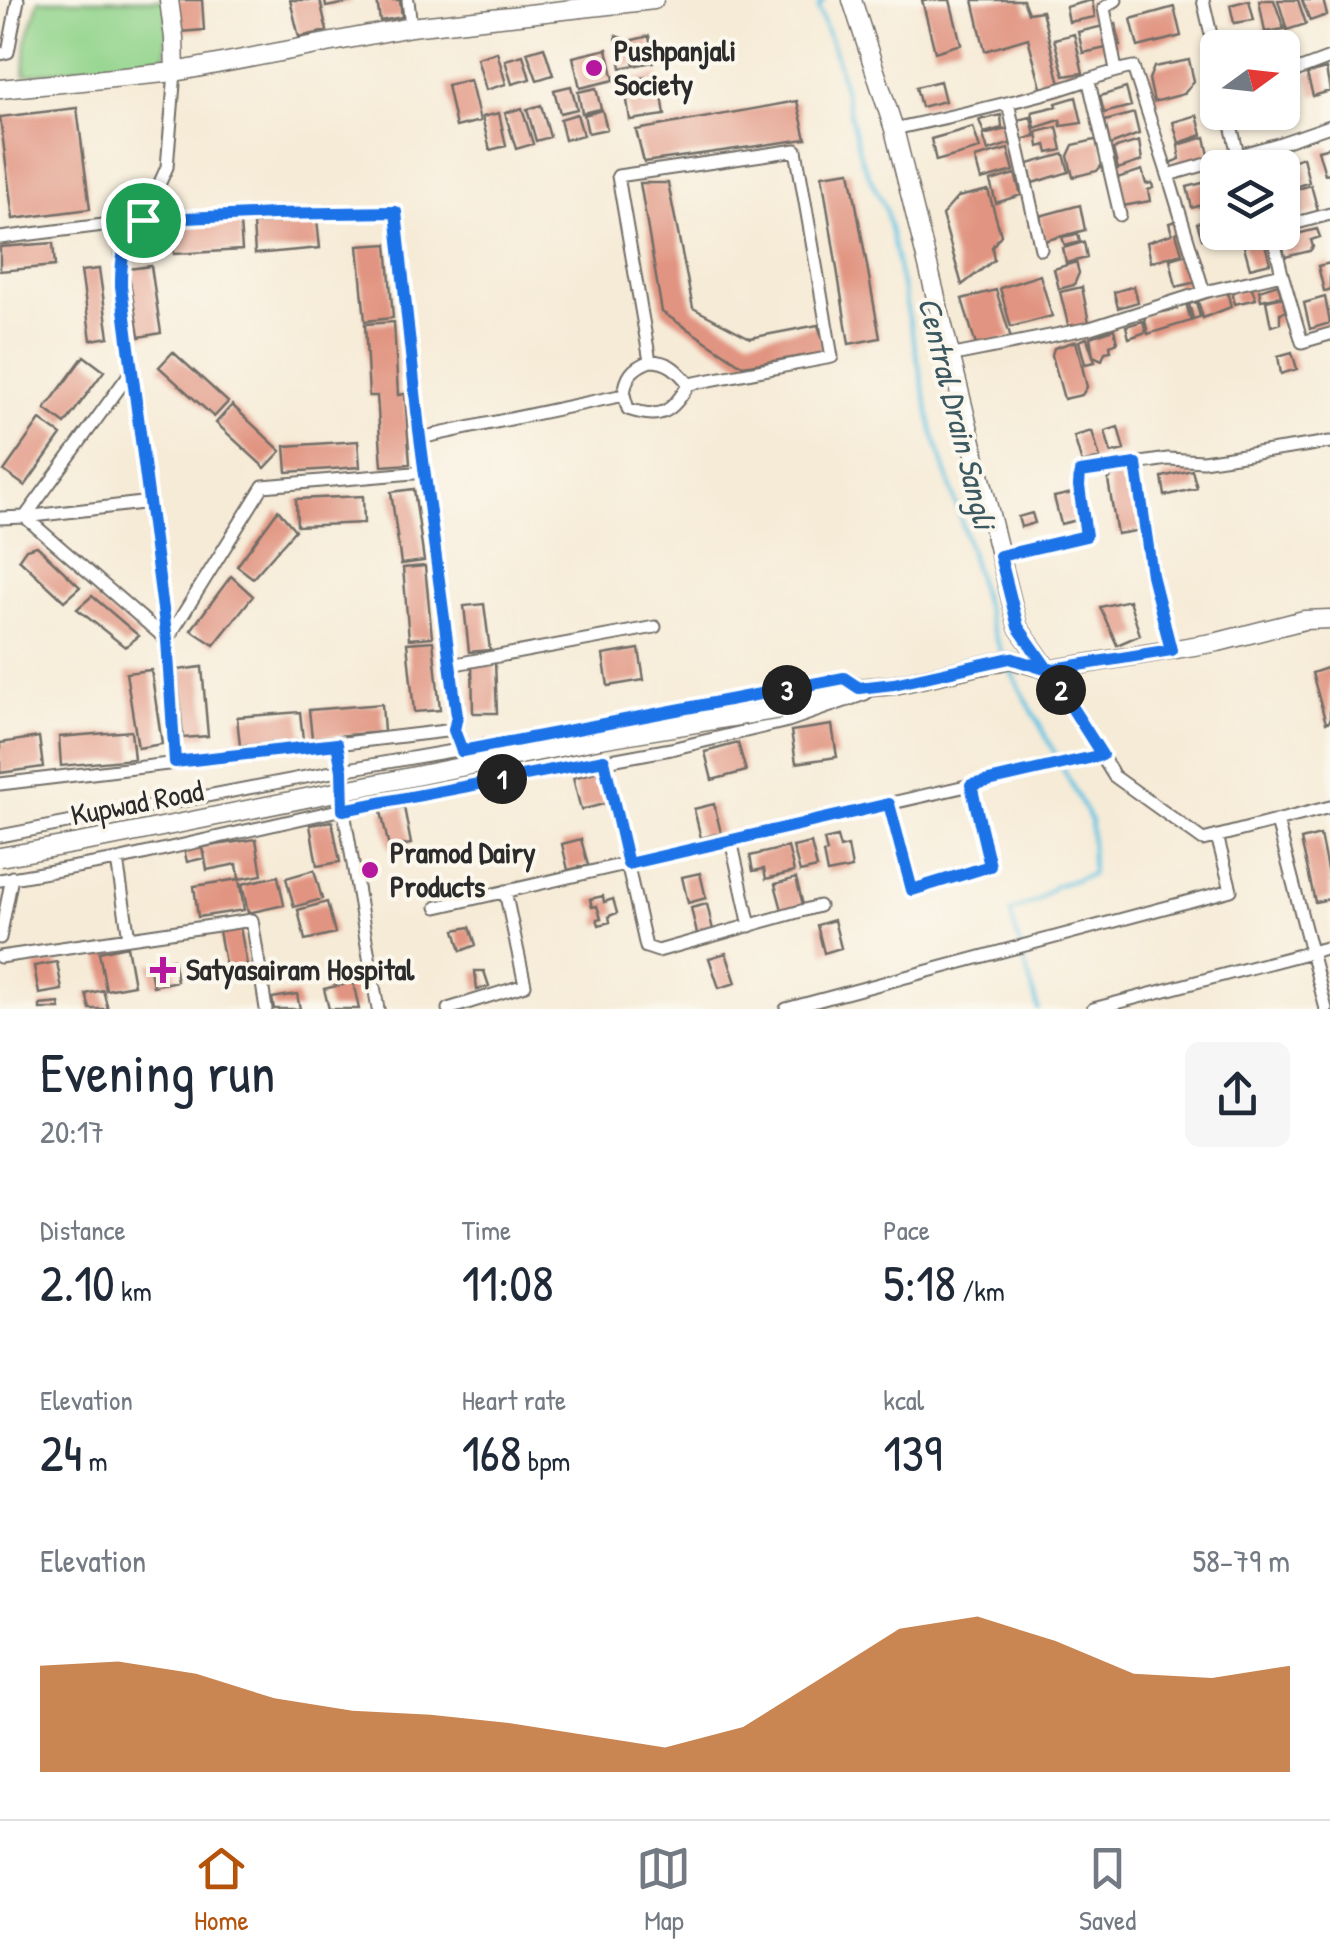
<!DOCTYPE html>
<meta charset="utf-8">
<style>
body{margin:0;font-family:"Patrick Hand",sans-serif;background:#f6f6f7;color:#1f2937;height:100vh;display:flex;flex-direction:column;font-size:38px;white-space:nowrap}
*{box-sizing:border-box;margin:0}
p{font-size:32px;color:#747a83}
.icon{flex:none;width:55px;height:55px;fill:none;stroke:currentColor;stroke-width:2;stroke-linecap:round;stroke-linejoin:round}
.map{position:relative;height:1009px;overflow:hidden}
.details{display:flex;flex-direction:column;background:#fff;flex:1}
.details>*{flex:none}
.needle{width:65px;rotate:75deg}
.buttons{position:absolute;left:1200px;top:30px;display:grid;gap:20px}
.buttons a{display:grid;place-items:center;width:100px;height:100px;border-radius:15px;background:#fff;box-shadow:0 2px 8px #0004;font-size:50px}
.pin{position:absolute;display:grid;place-items:center;width:85px;height:85px;color:#fff;margin:-42px;border:5px solid #fff;border-radius:50%;box-shadow:0 2px 10px #0007}
.km{position:absolute;width:50px;height:50px;margin:-25px;border-radius:50%;background:#222;color:#fff;font-size:28px;line-height:50px;text-align:center}
.round{display:grid;place-items:center;flex:none;width:105px;height:105px;border-radius:15px;background:#f6f6f7}
.headline{display:flex;align-items:center;justify-content:space-between;height:170px;padding:0 40px}
h1{font-size:55px;font-weight:600;line-height:75px}
.figures{display:grid;grid-template-columns:repeat(3,1fr);gap:15px;height:170px;padding:10px 40px}
.figures div{display:grid;align-content:center}
.figures b{font-size:50px;font-weight:600}
.figures small{font-size:28px;font-weight:400}
.figures p{font-size:28px}
.chart{height:280px;padding:20px 40px}
.chart p{display:flex;justify-content:space-between}
.chart svg{width:100%;height:180px;margin-top:10px;fill:#b45309;opacity:.7}
.tab-bar{display:flex;justify-content:space-around;align-items:center;height:140px;border-top:2px solid #e0e1e3;background:#fff;font-size:28px;color:#747a83}
.tab-bar a{display:grid;justify-items:center;gap:5px}
.tab-bar .on{color:#b45309}
.map>svg:first-child{display:block}
.green{fill:#93d48c;stroke:#5f805c;stroke-width:2.5}
.lines{fill:none;stroke-linecap:round;stroke-linejoin:round}
.stream{stroke:#64c3e2;stroke-width:4}
.building{fill:#e19481}
.lane-casing{stroke:#726e67;stroke-width:10}
.street-casing{stroke:#726e67;stroke-width:15}
.secondary-casing{stroke:#726e67;stroke-width:21}
.lane{stroke:#fff;stroke-width:6}
.street{stroke:#fff;stroke-width:11}
.secondary{stroke:#fff;stroke-width:18}
.secondary-bridge-casing{stroke:#726e67;stroke-width:21;stroke-linecap:butt}
.secondary-bridge{stroke:#fff;stroke-width:18}
.route-casing{stroke:#fff;stroke-width:20}
.route{stroke:#1a73e8;stroke-width:12}
.poi-dot{fill:#b5179e;stroke:#fbf7ec;stroke-width:4}
.labels{text-anchor:middle;stroke-width:8;stroke-linejoin:round;paint-order:stroke}
.poi-label{font-size:30px;font-weight:bold;fill:#2b2b2b;stroke:#fbf7ec;text-anchor:start}
.street-label{font-size:30px;fill:#2b2b2b;stroke:#fbf7ec}
.water-label{font-size:32px;font-style:italic;fill:#3c5962;stroke:#fbf7ec}
</style>
<div class="map">
<svg width="1330" height="1009" viewBox="0 0 1330 1009">
<rect width="100%" height="100%" fill="#fbf7ec"/>
<filter id="ink" filterUnits="userSpaceOnUse"><feTurbulence type="fractalNoise" baseFrequency=".01" numOctaves="2"/><feDisplacementMap in="SourceGraphic" scale="20" xChannelSelector="R" yChannelSelector="G"/><feConvolveMatrix kernelMatrix="1 2 1 2 8 2 1 2 1" color-interpolation-filters="sRGB"/></filter>
<filter id="wash" filterUnits="userSpaceOnUse"><feTurbulence type="fractalNoise" baseFrequency=".0048" numOctaves="4" result="noise"/><feDisplacementMap in="SourceGraphic" scale="40" xChannelSelector="R" yChannelSelector="G"/><feGaussianBlur stdDeviation="2.25" result="paint"/><feColorMatrix in="noise" values="0 0 0 0 0 0 0 0 0 0 0 0 0 0 0 0 0 1.4 0 .05"/><feComposite in="paint" operator="in"/></filter>
<g filter="url(#wash)">
<rect width="100%" height="100%" fill="#f6ebd7"/>
<path class="green" d="M39 0H167L166 59 24 75 26 42Z"/>
<g class="lines">
<path class="stream" d="M824 0 818 7 836 56 861 159 886 210 933 432 959 513 991 627 1003 655
M1007 664 1091 821 1092 874 1055 886 1037 901 1010 912 1038 1009"/>
</g>
<g id="blocks">
<path class="building" d="M177 0H202L204 30 179 32Z
M290 0H320L327 31 299 37Z
M325 0H352V2L326 7Z
M377 0H400L402 17 380 21Z
M922 0H950L961 44 935 52Z
M973 0H1023L1028 13 1042 11 1060 84 1042 91 1028 38 985 51Z
M1092 0 1095 17 1069 22 1066 7Z
M1249 0 1254 20 1234 23 1230 5Z
M1259 0H1274L1284 29 1265 32Z
M1278 0H1298L1306 24 1287 30Z
M1302 0H1323L1327 15 1310 21Z
M1174 7 1181 36 1138 47 1131 19Z
M1116 23 1120 45 1083 53 1078 32Z
M1074 34 1083 73 1064 76 1054 39Z
M1286 35 1296 69 1282 73V48H1270L1268 40Z
M616 36 629 41 634 65 621 68Z
M649 36 653 62 637 65 629 41Z
M544 47 553 75 537 80 527 52Z
M607 49 614 80 580 88 573 57Z
M497 52 506 84 486 90 477 58Z
M523 55 530 79 512 84 505 60Z
M1189 60 1194 81 1184 94 1154 102 1149 79 1154 67Z
M1326 69 1330 91 1313 96 1307 74Z
M659 75 665 115 630 120 624 81Z
M470 80 480 121 456 127 447 85Z
M940 81 945 101 921 107 916 87Z
M571 86 577 109 560 113 554 90Z
M596 88 601 109 582 113 578 92Z
M1126 88 1131 106 1104 113 1100 96Z
M1076 97 1082 123 1061 126 1060 120 1035 128 1032 112 1057 106 1056 103Z
M797 101 806 139 644 162 636 130Z
M541 105 550 137 536 141 527 109Z
M77 108 90 209 13 219 0 117Z
M522 108 533 144 516 149 505 113Z
M602 110 607 129 588 133 584 115Z
M499 113 506 146 490 150 482 117Z
M1134 113 1139 134 1110 145 1105 121Z
M577 114 583 135 565 140 560 119Z
M1001 115 1002 128 984 133 979 120Z
M1197 115 1202 135 1179 143 1173 122Z
M1031 117 1035 136 1021 140 1017 120Z
M973 127 980 149 936 161 931 139Z
M1057 127 1062 150 1048 153 1046 145 1039 147 1037 132Z
M1008 129 1012 143 988 151 983 135Z
M1205 137 1210 160 1174 170 1171 163 1180 159 1178 145Z
M1099 139 1105 161 1097 171 1073 177 1068 156 1073 145Z
M1139 141 1142 161 1118 169 1113 149Z
M1330 147V173L1325 174 1318 150Z
M1008 149 1014 171 981 180 975 158Z
M1064 154 1069 172 1033 183 1028 164Z
M1303 157 1309 182 1285 191 1282 168 1273 167Z
M1142 170 1146 184 1152 183 1153 188 1148 190 1150 201 1123 206 1117 178Z
M850 171 880 338 849 344 822 175Z
M1015 174 1021 195 996 203 990 181Z
M1206 182 1212 202 1192 208 1187 187Z
M640 183H668L693 308 750 338 818 325 827 352 743 366 662 312Z
M1311 185 1318 211 1291 219 1285 193Z
M988 190 1001 235 992 247 994 260 962 285 942 215 958 197Z
M1080 205 1085 230 1044 241 1040 216Z
M317 219 320 248 255 254 253 224Z
M1210 219 1214 236 1202 239 1197 223Z
M1179 220 1182 230 1176 233 1182 253 1151 262 1147 242 1172 234 1169 223Z
M240 222 242 250 174 254 173 226Z
M1317 229 1320 237 1311 240 1313 247 1310 251 1285 257 1281 238Z
M1262 233 1270 263 1250 268 1242 239Z
M1078 234 1080 242 1065 246 1062 237Z
M1084 242 1087 258 1066 263 1063 248Z
M53 243 55 266 0 271V247Z
M387 244 393 318 365 321 358 246Z
M1188 254 1196 282 1176 287 1170 259Z
M1076 262 1079 273 1074 285 1059 289 1054 269Z
M1330 263V290L1324 291 1318 266Z
M151 266 161 333 139 337 128 269Z
M99 269 109 337 91 340 81 271Z
M1040 275 1052 316 1011 327 1000 288Z
M1278 284 1281 296 1261 300 1259 290Z
M1134 286 1138 302 1118 308 1114 292Z
M1251 286 1256 299 1235 304 1232 292Z
M1082 287 1090 328 1070 332 1060 292Z
M996 290 1011 338 976 345 962 299Z
M1227 291 1231 307 1203 318 1198 301Z
M1284 297 1287 311 1280 313V323L1271 326 1266 301Z
M1325 297 1330 323 1310 329 1304 303Z
M1196 302 1200 317 1193 319 1189 304Z
M1186 303 1191 321 1148 334 1144 316 1177 309 1176 306Z
M1143 321 1146 332 1129 338 1126 326Z
M394 322 398 395 405 394 410 464 382 466 377 396H369L365 324Z
M1114 329 1117 342 1110 345 1111 351 1105 352 1102 360 1093 356 1090 337Z
M1087 338 1095 362 1085 364 1079 341Z
M1076 341 1087 387 1082 395 1064 399 1052 355 1054 348Z
M173 352 228 402 214 417 159 367Z
M1292 352 1297 369 1281 374 1278 356Z
M84 356 104 371 65 424 45 409Z
M232 405 281 451 265 468 216 423Z
M40 420 61 435 25 486 4 471Z
M1118 427 1124 450 1111 453 1105 431Z
M1092 431 1100 458 1082 463 1074 436Z
M358 441 360 467 287 472 285 446Z
M1192 470 1197 488 1165 496 1162 477Z
M1132 472 1142 530 1117 534 1108 480 1112 476Z
M414 489 424 561 401 564 391 492Z
M1077 492 1081 519 1061 524 1054 497Z
M363 496 364 523 297 526 296 499Z
M278 510 295 530 253 578 237 566Z
M1032 513 1035 523 1021 527 1018 517Z
M37 546 80 587 64 601 19 559 26 549Z
M425 566 432 637 409 639 403 568Z
M231 576 253 596 214 645 191 630Z
M92 596 139 636 125 647 77 609Z
M1129 600 1140 635 1117 645 1100 607Z
M484 604 490 650 469 652 464 606Z
M433 641 440 710 414 712 407 643Z
M639 649 644 680 608 686 603 655Z
M495 661 497 713H473L472 662Z
M202 667 208 736 183 738 177 670Z
M1330 667V721L1326 723 1312 673Z
M151 670 162 744 138 748 126 673Z
M382 704 384 732 312 738 309 710Z
M300 712 303 740 240 746 237 717Z
M832 725 837 757 796 763 791 731Z
M131 731 134 759 61 766 59 737Z
M39 737 43 767 0 773V743Z
M738 743 746 771 712 780 705 752Z
M602 770 611 802 581 810 573 778Z
M714 804 721 833 701 838 694 809Z
M404 807 411 844 389 848 381 811Z
M332 821 340 862 317 866 310 825Z
M1320 835 1330 884V899L1315 902 1301 840Z
M837 837 840 848 848 846 852 868 827 873 823 853 827 852 824 840Z
M256 839 262 875 239 879 237 864 207 870 203 847Z
M581 839 588 865 568 870 562 844Z
M201 843 204 858 187 862 184 849Z
M811 843 817 868 800 872 793 847Z
M788 847 794 872 766 879 764 869 753 871 750 856Z
M314 870 322 899 294 907 286 878Z
M700 873 706 898 688 903 682 877Z
M278 876 284 905 248 913 242 884Z
M796 878 803 905 782 910 775 884Z
M239 879 244 910 198 917 194 886Z
M603 896 604 902 613 899 617 913 609 916 610 922 599 925 597 919 601 918 597 906 592 907 590 899Z
M327 902 335 933 305 940 298 910Z
M707 904 713 930 697 934 691 908Z
M834 920 841 948 824 953 817 925Z
M240 927 248 970 227 974 219 931Z
M470 927 476 945 461 951 455 930Z
M127 946 134 985 106 990 99 952Z
M726 953 736 983 719 988 709 958Z
M173 959 177 981 153 986 149 964Z
M57 962 62 990 39 994 34 966Z
M475 971H484L489 986 477 990Z
M353 982 359 1009H329L324 989Z
M103 990 108 1009H90L86 994Z
M297 994 300 1009H274L272 998Z
M59 1003 60 1009H40V1005Z"/>
</g>
</g>
<g filter="url(#ink)">
<use href="#blocks" fill-opacity="0" stroke="#726e67" stroke-width="2.5"/>
<g class="lines">
<g class="lane-casing">
<path id="lane" d="M889 804 912 890 990 866 971 786"/>
</g>
<g class="street-casing">
<path id="street" d="M408 0 411 27
M1203 0 1218 65
M0 54 8 52 18 0
M1116 70 1104 8 1116 0
M170 72H175L167 167 143 220 129 239 121 255V286L167 640 175 762
M1282 76 1330 58
M1089 82 1120 215
M1008 103 1041 249
M1228 112 1238 155
M894 129C948 117 1003 105 1057 90 1082 83 1107 72 1133 67L1168 175
M1278 144 1330 126
M1282 227 1330 214
M0 238 143 220 273 214 397 212 419 430 457 715 454 730 0 784
M1282 274 1302 342 1330 334
M1204 292 1168 175 1278 144 1276 168
M949 356 1090 328 1204 292 1282 274 1272 232
M650 361C669 361 677 370 689 384
M133 369 25 517 167 640 263 486 425 472
M420 438 624 395C626 376 632 368 650 361L618 176 796 150 832 357 689 384C671 413 662 420 628 409L624 395
M1136 464 1153 575 1171 650
M0 518 25 517 150 502
M1001 556 1086 536 1079 485 1080 472 1168 459 1203 461 1330 442
M450 665 655 627
M1048 670 1114 776 1203 840 1330 807
M337 744 342 778
M604 760 646 947 658 951 819 906
M343 806 378 1009
M1277 821 1326 1009
M0 836 342 770 654 716 844 678 859 688
M731 840 750 926
M117 860 129 938
M0 880 117 860 343 809 671 749 788 721 865 694
M437 907 1102 755
M0 938 12 877
M0 957 252 920 266 1009
M448 1009 525 985 505 891
M786 1009 1231 890 1217 836
M1093 1009 1330 947"/>
</g>
<g class="secondary-casing">
<path id="secondary" d="M169 0 174 38 175 72
M852 0 894 129 1018 627 1048 670
M0 89 175 72 411 27 654 0
M780 709 859 688 894 685 1010 659 1048 670 1218 642 1304 620 1330 619"/>
</g>
<use href="#lane" class="lane"/>
<use href="#street" class="street"/>
<use href="#secondary" class="secondary"/>
<g class="secondary-bridge-casing">
<path id="secondary-bridge" d="M0 857 112 837 600 739 780 709"/>
</g>
<use href="#secondary-bridge" class="secondary-bridge"/>
</g>
</g>
<g class="lines" filter="url(#ink)">
<g class="route-casing">
<path id="route" d="M143 220C123 247 121 252 121 286L167 640 175 762 337 744 342 770 343 810 604 760 628 864 889 804 912 890 990 866 971 785 1102 755 1048 670 1171 650 1152 575 1136 464 1080 472 1079 486 1086 536 1000 556 1018 627 1048 670 1010 658 894 684 859 688 844 678 462 751 454 730 457 716 419 430 396 212 273 214 143 220"/>
</g>
<use href="#route" class="route"/>
</g>
<g class="poi-dot">
<circle cx="594" cy="68" r="10"/>
<circle cx="370" cy="870" r="10"/>
<path d="M158 955h10v10h10v10h-10v10h-10v-10h-10v-10h10z"/>
</g>
<g class="labels">
<g class="poi-label">
<text x="614" y="61">Pushpanjali<tspan x="614" dy="34">Society</tspan></text>
<text x="390" y="863">Pramod Dairy<tspan x="390" dy="34">Products</tspan></text>
<text x="186" y="980">Satyasairam Hospital</text>
</g>
<g class="street-label">
<text transform="translate(137 803) rotate(-11)" y="10">Kupwad Road</text>
</g>
<g class="water-label">
<text transform="translate(957 413) rotate(76)" y="11">Central Drain Sangli</text>
</g>
</g>
</svg>
<div class="buttons">
<a><svg class="needle" viewBox="-14 -14 28 28"><path d="M0-13l5 13h-10z" fill="#e53935"/><path d="M0 13l5-13h-10z" fill="#747a83"/></svg></a>
<a><svg class="icon" aria-label="layers" viewBox="0 0 24 24"><path d="M12 4l9 5-9 5-9-5zM3 14l9 5 9-5"/></svg></a>
</div>
<div class="pin" style="left:143px;top:220px;background:#1e9e55"><svg class="icon" aria-label="arrive" viewBox="0 0 24 24"><path d="M6 21V4h12l-3 4 3 4H6"/></svg></div>
<b class="km" style="left:502px;top:779px">1</b>
<b class="km" style="left:1061px;top:690px">2</b>
<b class="km" style="left:787px;top:690px">3</b>
</div>
<section class="details">
<div class="headline"><div><h1>Evening run</h1><p>20:17</p></div><a class="round"><svg class="icon" aria-label="share" viewBox="0 0 24 24"><path d="M12 15V3M7 8l5-5 5 5M5 13v7h14v-7"/></svg></a></div>
<div class="figures">
<div><p>Distance</p><b>2.10<small> km</small></b></div>
<div><p>Time</p><b>11:08</b></div>
<div><p>Pace</p><b>5:18<small> /km</small></b></div>
</div>
<div class="figures">
<div><p>Elevation</p><b>24<small> m</small></b></div>
<div><p>Heart rate</p><b>168<small> bpm</small></b></div>
<div><p>kcal</p><b>139</b></div>
</div>
<div class="chart"><p><span>Elevation</span>58–79 m</p>
<svg viewBox="0 0 160 44" preserveAspectRatio="none"><path d="M0 44V18L10 17L20 20L30 26L40 29L50 30L60 32L70 35L80 38L90 33L100 21L110 9L120 6L130 12L140 20L150 21L160 18V44z"/></svg>
</div>
</section>
<nav class="tab-bar">
<a class="on"><svg class="icon" aria-label="home" viewBox="0 0 24 24"><path d="M3 11l9-7 9 7M6 9v11h12V9"/></svg>Home</a>
<a><svg class="icon" aria-label="map" viewBox="0 0 24 24"><path d="M3 6l6-2 6 2 6-2v14l-6 2-6-2-6 2zM9 4v14M15 6v14"/></svg>Map</a>
<a><svg class="icon" aria-label="saved" viewBox="0 0 24 24"><path d="M7 4h10v16l-5-4-5 4z"/></svg>Saved</a>
</nav>
